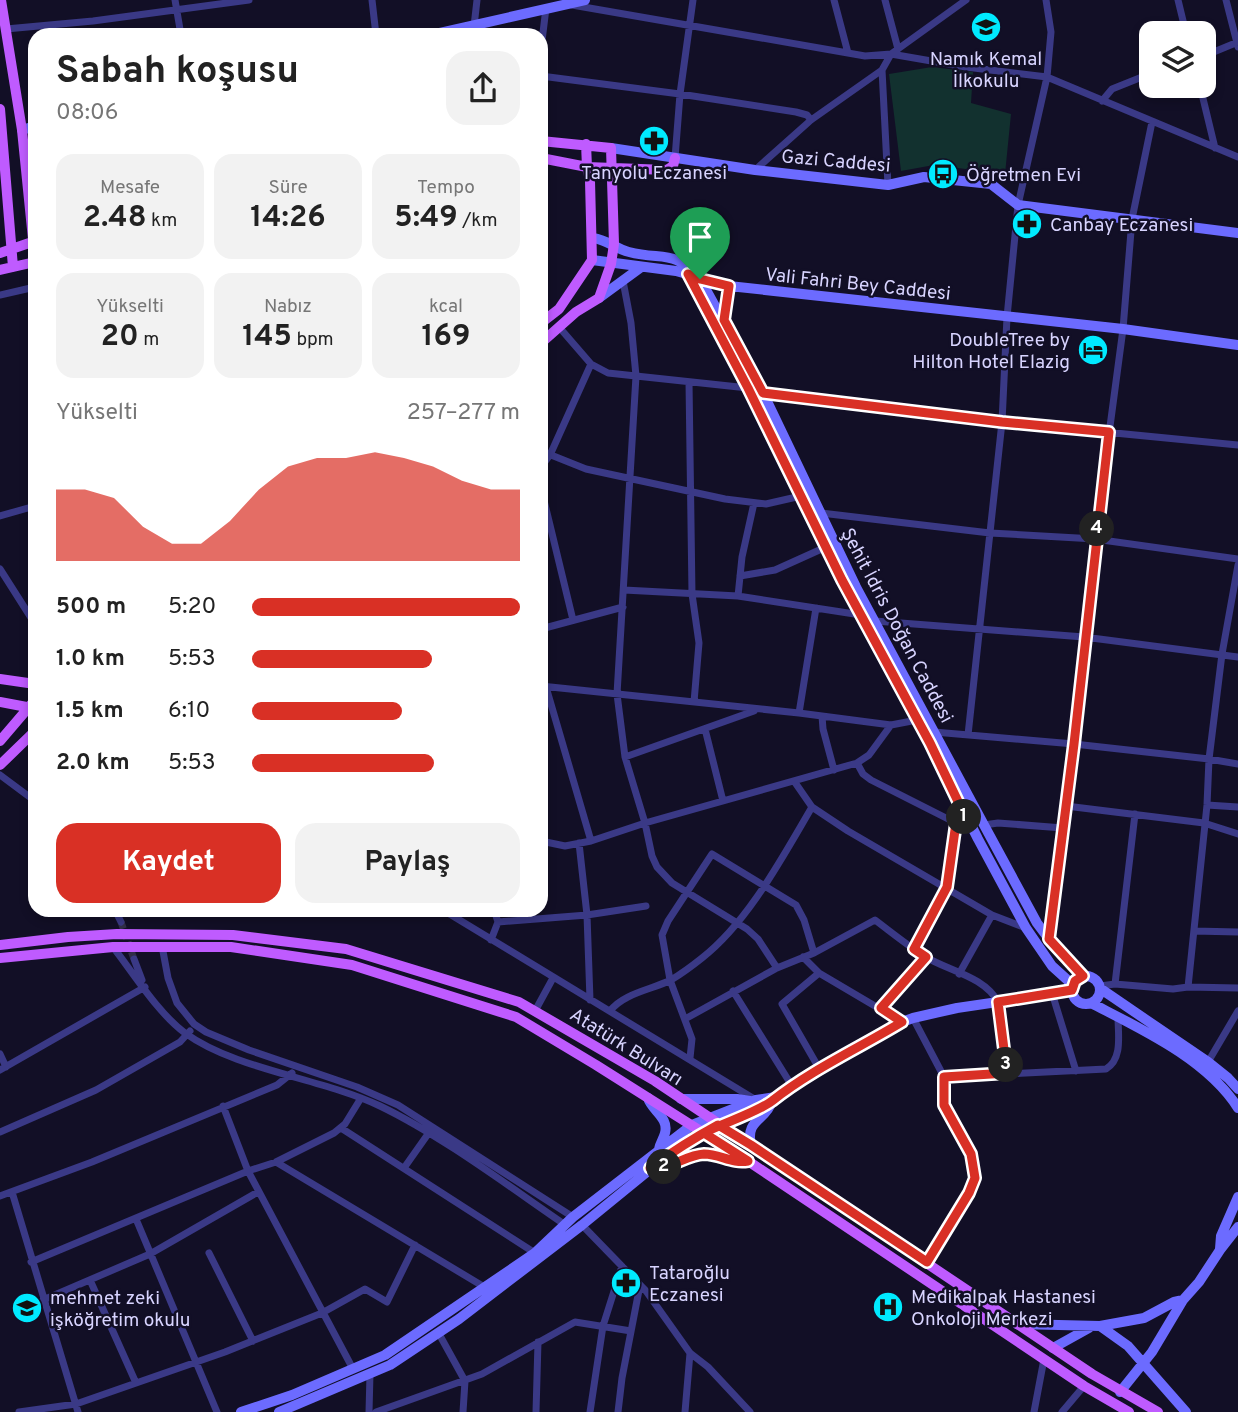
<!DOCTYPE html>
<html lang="tr">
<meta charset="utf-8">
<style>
body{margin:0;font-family:Overpass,sans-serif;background:#f2f2f2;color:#222;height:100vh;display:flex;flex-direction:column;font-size:26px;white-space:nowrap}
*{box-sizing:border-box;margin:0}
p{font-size:23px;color:#767676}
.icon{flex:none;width:38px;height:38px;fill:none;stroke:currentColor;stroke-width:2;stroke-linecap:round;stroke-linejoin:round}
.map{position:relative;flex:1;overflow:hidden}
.sheet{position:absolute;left:28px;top:28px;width:520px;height:889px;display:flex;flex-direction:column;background:#fff;border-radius:21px;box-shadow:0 4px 10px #0003}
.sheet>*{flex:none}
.controls{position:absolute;left:1139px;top:21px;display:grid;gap:14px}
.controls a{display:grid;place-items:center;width:77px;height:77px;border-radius:14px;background:#fff;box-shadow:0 4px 10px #0003;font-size:35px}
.pin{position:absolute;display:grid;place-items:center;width:60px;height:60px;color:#fff;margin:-72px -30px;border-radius:50% 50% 50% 0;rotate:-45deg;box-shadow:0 0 7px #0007}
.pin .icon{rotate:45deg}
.km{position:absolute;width:35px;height:35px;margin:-18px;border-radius:50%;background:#222;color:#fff;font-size:19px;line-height:35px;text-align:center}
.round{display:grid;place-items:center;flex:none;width:74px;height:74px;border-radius:21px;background:#f2f2f2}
.head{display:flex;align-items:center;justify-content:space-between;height:119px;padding:0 28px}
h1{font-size:38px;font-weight:700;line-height:52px}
.metrics{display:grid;grid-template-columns:repeat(3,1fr);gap:10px;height:119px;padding:7px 28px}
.metrics div{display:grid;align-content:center;border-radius:18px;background:#f2f2f2;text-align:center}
.metrics b{font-size:30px;font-weight:700}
.metrics small{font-size:19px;font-weight:400}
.metrics p{font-size:19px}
.chart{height:196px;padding:14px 28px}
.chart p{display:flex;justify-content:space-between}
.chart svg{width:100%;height:126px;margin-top:7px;fill:#d93025;opacity:.7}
.action{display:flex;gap:14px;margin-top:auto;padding:14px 28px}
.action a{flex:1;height:80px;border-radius:21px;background:#d93025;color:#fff;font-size:28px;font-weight:700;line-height:80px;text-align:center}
.action a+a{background:#f2f2f2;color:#222}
ul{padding:0 28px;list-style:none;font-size:23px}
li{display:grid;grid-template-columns:112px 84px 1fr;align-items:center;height:52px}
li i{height:18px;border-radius:9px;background:#d93025}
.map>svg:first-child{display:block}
.green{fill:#12312f}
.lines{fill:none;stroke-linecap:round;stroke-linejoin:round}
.street-tunnel{stroke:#302d47;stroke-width:7;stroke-dasharray:7 3.5;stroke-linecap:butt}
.street{stroke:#3a3986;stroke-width:7}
.secondary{stroke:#6c6bff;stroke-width:10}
.primary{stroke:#bf5bff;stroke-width:10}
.route-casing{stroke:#fff;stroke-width:14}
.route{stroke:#d93025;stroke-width:9}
.labels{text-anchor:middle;stroke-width:5;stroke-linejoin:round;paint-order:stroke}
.poi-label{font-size:19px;fill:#d8d4ff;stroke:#120f26;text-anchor:start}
.street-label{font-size:19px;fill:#d8d4ff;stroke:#120f26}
</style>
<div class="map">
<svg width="1238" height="1412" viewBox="0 0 1238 1412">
<rect width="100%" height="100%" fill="#120f26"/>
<path class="green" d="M932 67 973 72 971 103 1011 114 1005 174 934 165 901 171 889 74Z"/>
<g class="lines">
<path class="street-tunnel" d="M121 922 134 959"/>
<path class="street" d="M175 0 181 35
M372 0 376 35
M834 0 848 53
M885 0 898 49
M1178 0 1186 33
M1226 0 1238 47
M572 5 865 56 891 54 966 67 1047 77 1238 157
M6 29 93 21 249 0
M473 35 477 0
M541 49 546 8
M1204 56 1238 42
M882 70 888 185
M541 76 680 94 796 112 807 115 811 120
M1200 86 1215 148
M1102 101 1112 89 1152 73
M675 158 680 94 693 0
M755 170 811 120 882 70 891 54 966 0
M623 281 631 323 636 376 617 694 625 757 645 823 652 856 657 867 672 883 747 929 758 939 777 968
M0 295 35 287
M559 327 591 364 608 373 748 388 763 393 1002 422 1238 445
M689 382 692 594 699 643 694 702
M541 451 586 469 725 499 766 504 801 496
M541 467 550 455 591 364
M541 488 573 620
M821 513 990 533 1095 539 1238 559
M0 516 35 506
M0 569 35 624
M740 576 775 570 826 547
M624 590 738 596 861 615
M738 596 742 557 754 503
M875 621 1084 637 1238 657
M541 629 623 607
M541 686 799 713 891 725 917 720
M546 687 591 841
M799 713 816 608
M822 716 823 729 834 770
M705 729 723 801
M934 732 1074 744 1209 759 1238 764
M968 735 1002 422 1007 317 1018 205 1047 77 1051 32 1046 0
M625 757 754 711
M857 763 863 774 871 780 956 823
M0 775 35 801
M794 781 812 807 848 831 992 915 1026 928
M1207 805 1238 807
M1066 806 1204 823 1238 834
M984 825 998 823 1063 828
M541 841 565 846 591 841 645 823 857 763 869 755 891 725
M579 843 587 915 590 1000
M115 910 121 922
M443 910 756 1100
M494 910 498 922 587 915 646 906
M1194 931 1238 932
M1049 939 1074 744 1095 539 1123 329 1132 219 1152 122
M491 940 498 922
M162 946 168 978 177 1003 194 1024 206 1032 249 1050 357 1087 398 1105 573 1217
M113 947C134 974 158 1013 185 1033 236 1070 321 1078 380 1106 442 1136 507 1185 564 1224
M914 949 947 887 956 823 965 816
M803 957 819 973 902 1022
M134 959 142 980
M819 973 782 1004 820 1070
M959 974 992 915
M1115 984 1135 814
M1100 986 1115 984 1173 989 1188 987 1238 988
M1188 987 1207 805 1209 759 1222 654 1238 565
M733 991 792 1086
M1052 993 1076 1071
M881 1008 926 957
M535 1011 553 978
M610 1011C624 993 651 990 671 980 681 974 692 966 702 958 748 922 782 858 812 807
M913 1018 944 1077 1106 1069C1123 1059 1118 1034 1118 1017
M685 1019 777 968 814 953 875 920C891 932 907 945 924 956 948 971 984 976 998 1002L1007 1074
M0 1054 6 1067
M690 1058 692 1039 670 980 662 935 668 921 712 854 796 905 804 920 814 953
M1208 1062 1238 1011
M0 1070 145 987
M223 1106 248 1171 353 1369
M341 1128 535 1253
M0 1132 96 1090 180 1042 190 1031
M276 1162 486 1288
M404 1168 428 1134
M12 1192 78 1412
M0 1196 92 1162 277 1085 292 1073
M136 1219 217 1412
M582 1225 646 1291 690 1353 708 1367 750 1412
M209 1253 253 1341
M31 1262 248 1171 276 1162 334 1133 345 1124 361 1098
M927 1262 969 1193 974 1178 971 1154 944 1105V1077
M90 1280 136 1383
M43 1300 150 1254 258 1192
M438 1332 465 1381 463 1412
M19 1412 76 1404 225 1352 322 1313 365 1289 387 1302 415 1245
M369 1412 370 1374
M376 1412 482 1374 575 1322 631 1331
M536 1412 538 1342
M590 1412 603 1326 622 1266
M618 1412 622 1378 640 1285
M685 1412 690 1353
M1034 1412 1044 1359
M1062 1412 1084 1386"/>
<path class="secondary" d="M431 35 585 0
M22 130 35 126
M611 148 755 170 888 185 924 177 991 184 1018 205 1238 233
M593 238C608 240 616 249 629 252 663 261 673 248 700 279L763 393 856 587 984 825 1037 923 1049 939 1083 976
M592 260 676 271 729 286 1123 329 1238 345
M688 274 748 388 842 580 930 743 978 839 1026 928 1052 966 1073 985
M599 298 640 268
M724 320 729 286
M1072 990a14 14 0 1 1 28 0a14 14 0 1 1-28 0Z
M1101 989 1208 1062 1228 1078 1238 1089
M1091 1003C1141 1029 1207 1059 1238 1108
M648 1098C652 1111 669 1117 665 1133 664 1138 660 1143 659 1149
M681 1099H737L750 1101
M751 1145C745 1119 766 1121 772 1101
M650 1169C670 1170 685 1155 704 1154 720 1154 732 1164 748 1161
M1220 1249 1221 1236 1238 1197
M1017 1324 1100 1326 1144 1318 1174 1302 1183 1300 1199 1282 1220 1250 1238 1227
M1100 1326 1128 1346 1186 1412
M1053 1348 1089 1328
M1120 1392 1152 1352 1183 1300
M241 1412 292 1395 385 1355 535 1253 573 1217 692 1125 756 1100 776 1097
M279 1412 390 1365 459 1319 582 1225 669 1154 718 1125 772 1101 792 1086 902 1022 913 1018 957 1008 1072 991"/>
<path class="primary" d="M1 0 22 130 35 259
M0 109 13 267
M541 141 611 148 614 244 611 264 599 298 576 312 541 343
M541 158 587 167 667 170 673 166 675 158
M0 253 35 241
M0 270 35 262
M541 323 559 309 592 260 590 181 587 167 586 144
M0 679 35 684
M0 702 32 708
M0 741 35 700
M0 765 35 731
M0 945 68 937 117 934 233 935 346 949 519 1002 655 1081 1092 1374 1158 1412
M0 958 113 947H231L352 965 516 1017 596 1065 748 1161 1084 1386 1129 1412"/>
</g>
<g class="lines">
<g class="route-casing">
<path id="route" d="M700 279 688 274 748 388 842 580 930 743 965 816 956 823 947 887 914 949 926 957 881 1008 902 1022C859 1048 811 1070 772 1101 756 1113 723 1123 704 1133L748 1161C732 1164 720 1154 704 1154 685 1155 670 1170 650 1168 672 1152 694 1138 718 1125L751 1145 927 1262 969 1193 975 1178 971 1154 944 1105V1077L1007 1073 998 1002 1072 990 1075 981 1083 976 1049 939 1074 744 1109 432 1002 422 763 393 724 320 729 286 700 279"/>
</g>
<use href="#route" class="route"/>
</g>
<defs>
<g id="school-disc" transform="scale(1.575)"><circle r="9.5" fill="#00eaff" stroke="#120f26"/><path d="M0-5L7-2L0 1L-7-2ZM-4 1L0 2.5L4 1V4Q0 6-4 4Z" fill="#111"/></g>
<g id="pharmacy-disc" transform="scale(1.575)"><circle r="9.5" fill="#00eaff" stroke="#120f26"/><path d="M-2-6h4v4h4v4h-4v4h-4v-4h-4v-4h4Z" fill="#111"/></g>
<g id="bus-disc" transform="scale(1.575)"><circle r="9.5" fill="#00eaff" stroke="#120f26"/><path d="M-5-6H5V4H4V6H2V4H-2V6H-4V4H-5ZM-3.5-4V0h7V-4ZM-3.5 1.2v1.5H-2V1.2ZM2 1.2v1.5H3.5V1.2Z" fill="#111"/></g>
<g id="hotel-disc" transform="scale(1.575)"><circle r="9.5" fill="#00eaff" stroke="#120f26"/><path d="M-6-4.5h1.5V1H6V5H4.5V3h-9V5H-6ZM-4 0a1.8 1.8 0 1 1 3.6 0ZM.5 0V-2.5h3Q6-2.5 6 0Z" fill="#111"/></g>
<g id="hospital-disc" transform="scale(1.575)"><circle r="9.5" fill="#00eaff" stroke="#120f26"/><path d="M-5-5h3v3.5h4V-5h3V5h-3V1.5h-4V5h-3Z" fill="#111"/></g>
</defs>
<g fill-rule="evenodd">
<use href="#school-disc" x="986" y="27"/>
<use href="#pharmacy-disc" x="654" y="141"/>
<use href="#bus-disc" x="943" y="174"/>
<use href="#pharmacy-disc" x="1027" y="224"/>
<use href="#hotel-disc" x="1093" y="350"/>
<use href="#pharmacy-disc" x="626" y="1283"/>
<use href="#hospital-disc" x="888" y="1307"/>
<use href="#school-disc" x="27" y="1308"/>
</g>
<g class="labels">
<g class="poi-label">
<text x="986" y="65" text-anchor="middle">Namık Kemal<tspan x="986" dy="22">İlkokulu</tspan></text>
<text x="654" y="179" text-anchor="middle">Tanyolu Eczanesi</text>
<text x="966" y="181">Öğretmen Evi</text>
<text x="1050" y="231">Canbay Eczanesi</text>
<text x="1070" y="346" text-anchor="end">DoubleTree by<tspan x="1070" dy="22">Hilton Hotel Elazig</tspan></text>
<text x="649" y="1279">Tataroğlu<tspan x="649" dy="22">Eczanesi</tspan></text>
<text x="911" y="1303">Medikalpak Hastanesi<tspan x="911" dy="22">Onkoloji Merkezi</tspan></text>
<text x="50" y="1304">mehmet zeki<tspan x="50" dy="22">işköğretim okulu</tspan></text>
</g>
<g class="street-label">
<text transform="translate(836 160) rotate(5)" y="7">Gazi Caddesi</text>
<text transform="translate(858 283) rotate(6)" y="7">Vali Fahri Bey Caddesi</text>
<text transform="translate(898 625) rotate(62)" y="7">Şehit İdris Doğan Caddesi</text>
<text transform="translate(627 1046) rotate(32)" y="7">Atatürk Bulvarı</text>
</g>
</g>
</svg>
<div class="controls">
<a><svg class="icon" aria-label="layers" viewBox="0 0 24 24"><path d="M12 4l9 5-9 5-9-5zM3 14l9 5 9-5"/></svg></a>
</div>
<div class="pin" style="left:700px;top:279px;background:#1e9e55"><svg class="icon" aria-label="arrive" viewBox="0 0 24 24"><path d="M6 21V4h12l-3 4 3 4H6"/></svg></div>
<b class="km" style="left:964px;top:817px">1</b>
<b class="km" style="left:664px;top:1167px">2</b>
<b class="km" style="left:1006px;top:1065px">3</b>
<b class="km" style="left:1097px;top:529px">4</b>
<section class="sheet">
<div class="head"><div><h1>Sabah koşusu</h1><p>08:06</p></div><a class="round"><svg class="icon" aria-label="share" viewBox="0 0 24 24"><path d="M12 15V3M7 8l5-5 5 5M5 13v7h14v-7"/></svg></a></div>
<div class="metrics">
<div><p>Mesafe</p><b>2.48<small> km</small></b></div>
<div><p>Süre</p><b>14:26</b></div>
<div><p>Tempo</p><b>5:49<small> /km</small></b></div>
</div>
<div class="metrics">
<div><p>Yükselti</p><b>20<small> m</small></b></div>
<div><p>Nabız</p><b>145<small> bpm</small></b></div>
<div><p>kcal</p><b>169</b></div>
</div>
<div class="chart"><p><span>Yükselti</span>257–277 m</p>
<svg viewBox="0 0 160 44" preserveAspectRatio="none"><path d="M0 44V19L10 19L20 22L30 32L40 38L50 38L60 30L70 19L80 11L90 8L100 8L110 6L120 8L130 11L140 16L150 19L160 19V44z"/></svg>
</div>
<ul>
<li><b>500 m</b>5:20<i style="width:100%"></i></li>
<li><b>1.0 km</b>5:53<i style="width:67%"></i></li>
<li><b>1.5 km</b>6:10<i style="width:56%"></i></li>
<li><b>2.0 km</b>5:53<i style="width:68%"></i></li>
</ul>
<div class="action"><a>Kaydet</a><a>Paylaş</a></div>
</section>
</div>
